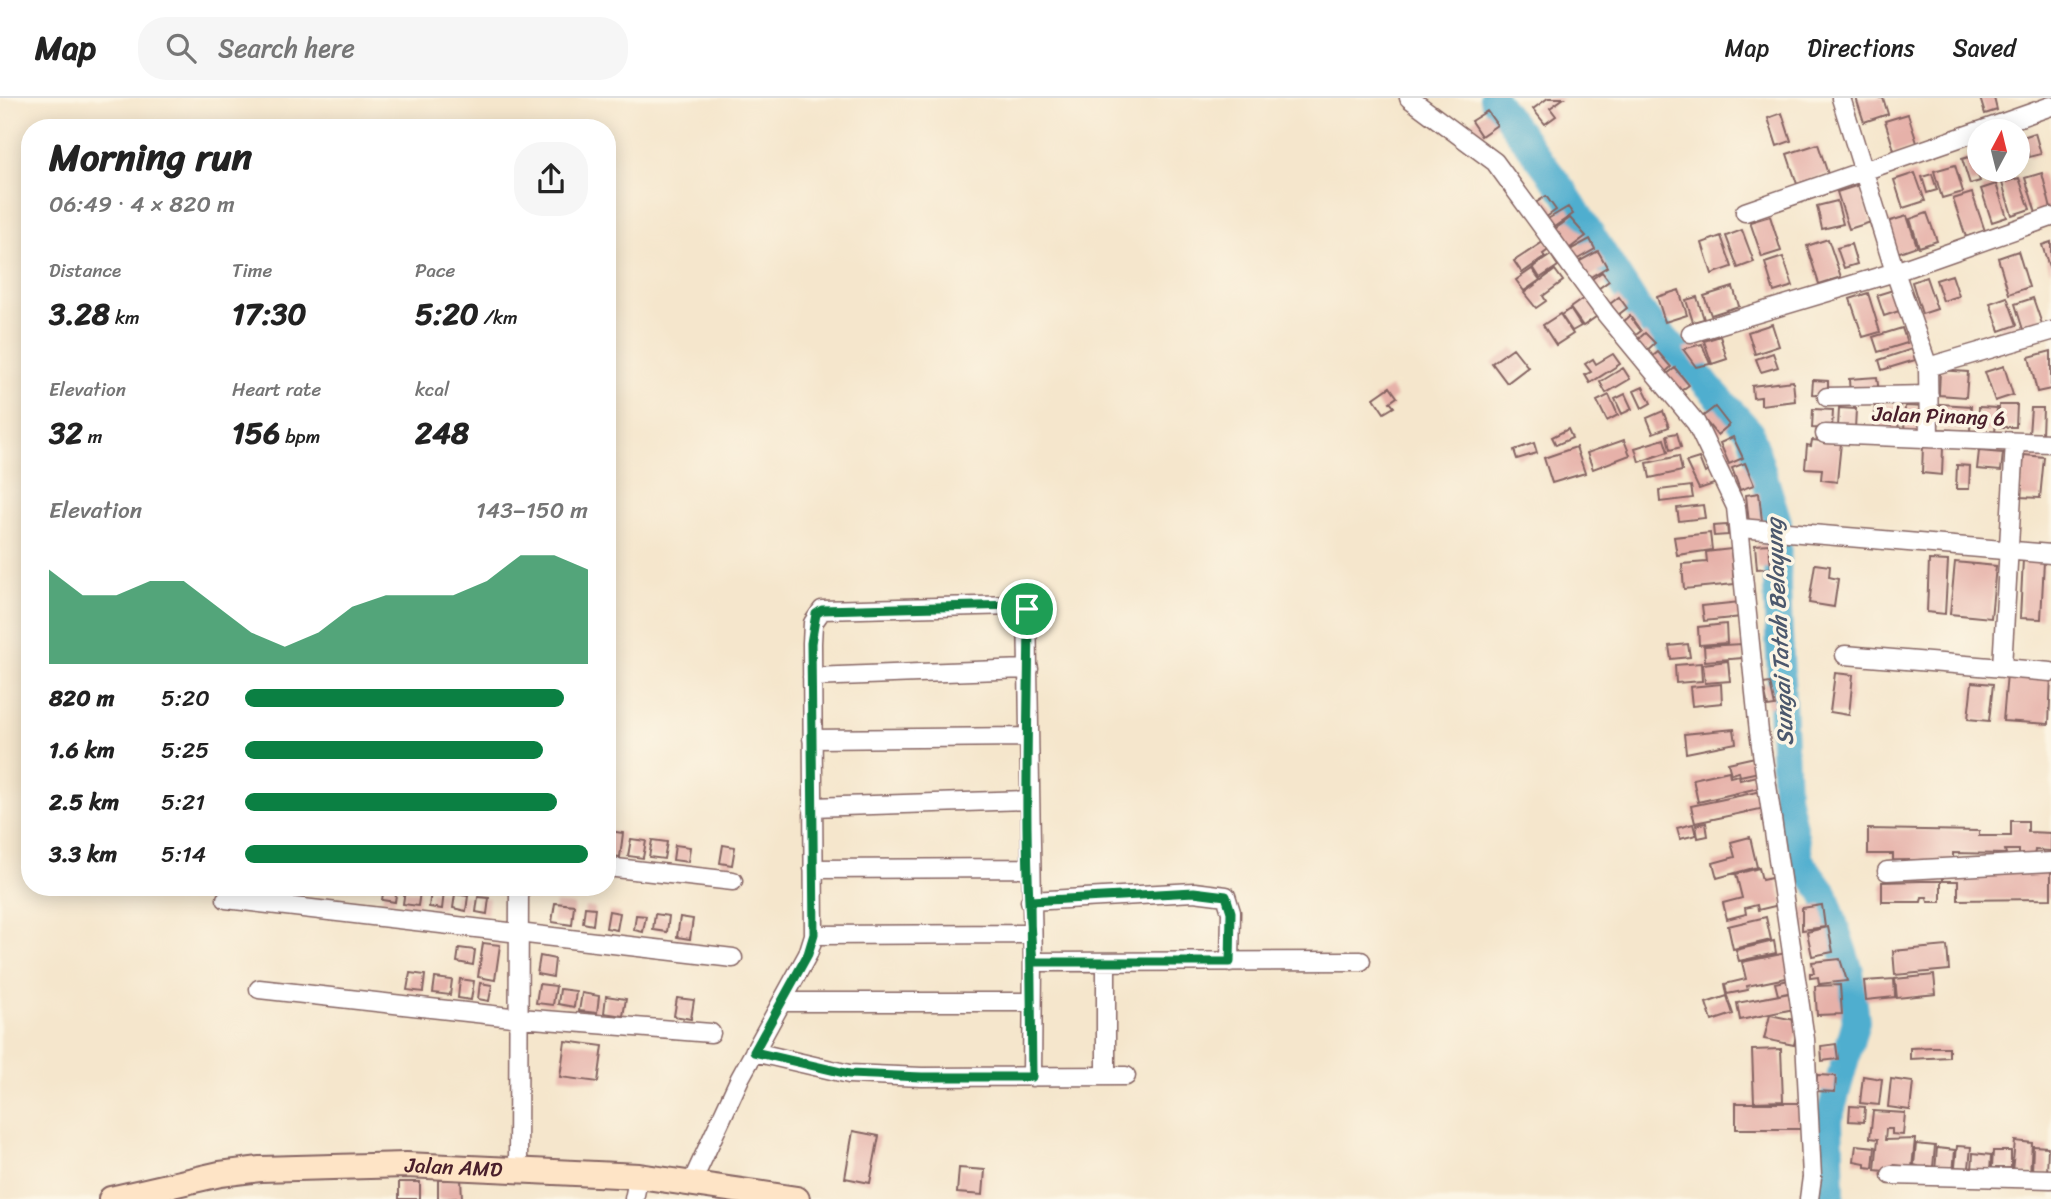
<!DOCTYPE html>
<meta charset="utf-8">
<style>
body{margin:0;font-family:Sriracha,sans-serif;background:#f6f6f6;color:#222;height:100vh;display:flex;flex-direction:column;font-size:26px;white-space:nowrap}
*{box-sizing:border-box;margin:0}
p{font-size:23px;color:#767676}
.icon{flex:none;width:38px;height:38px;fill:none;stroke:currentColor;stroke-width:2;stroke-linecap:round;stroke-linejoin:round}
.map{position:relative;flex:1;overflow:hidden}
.side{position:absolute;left:21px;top:21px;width:595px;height:777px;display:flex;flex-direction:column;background:#fff;border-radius:28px;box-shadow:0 4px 18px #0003}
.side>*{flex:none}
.needle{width:46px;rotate:7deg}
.controls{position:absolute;left:1967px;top:21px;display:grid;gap:14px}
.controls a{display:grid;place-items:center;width:63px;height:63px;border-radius:50%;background:#fff;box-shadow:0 4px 18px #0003;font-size:35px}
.pin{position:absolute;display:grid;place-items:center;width:60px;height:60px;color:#fff;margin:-30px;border:4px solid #fff;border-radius:50%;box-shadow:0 2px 7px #0007}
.round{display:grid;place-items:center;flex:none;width:74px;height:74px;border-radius:28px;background:#f6f6f6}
.headline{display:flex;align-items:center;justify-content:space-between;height:119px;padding:0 28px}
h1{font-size:38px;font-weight:700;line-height:52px}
.figures{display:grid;grid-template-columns:repeat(3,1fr);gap:10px;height:119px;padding:7px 28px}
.figures div{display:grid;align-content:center}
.figures b{font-size:30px;font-weight:700}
.figures small{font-size:19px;font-weight:400}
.figures p{font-size:19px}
.chart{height:196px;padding:14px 28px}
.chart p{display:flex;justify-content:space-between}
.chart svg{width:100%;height:126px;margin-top:7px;fill:#0b8043;opacity:.7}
ul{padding:0 28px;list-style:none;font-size:23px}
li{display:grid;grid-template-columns:112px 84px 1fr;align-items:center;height:52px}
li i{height:18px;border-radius:9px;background:#0b8043}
header{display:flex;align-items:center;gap:42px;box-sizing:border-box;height:98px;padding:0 35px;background:#fff;border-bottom:2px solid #e0e0e0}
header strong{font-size:33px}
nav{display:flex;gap:38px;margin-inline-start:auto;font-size:24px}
.search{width:490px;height:63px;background:#f6f6f6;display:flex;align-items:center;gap:18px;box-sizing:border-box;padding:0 24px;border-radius:28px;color:#767676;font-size:26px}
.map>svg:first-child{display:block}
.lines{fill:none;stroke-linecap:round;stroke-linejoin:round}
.river{stroke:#50aecf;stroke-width:28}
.building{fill:#e6b1a9}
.street-casing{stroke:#866563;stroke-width:21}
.secondary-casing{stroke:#866563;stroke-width:28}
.street{stroke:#fff;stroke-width:18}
.secondary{stroke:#fee4c6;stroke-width:24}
.route-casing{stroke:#fff;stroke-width:14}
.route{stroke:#0b8043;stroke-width:9}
.labels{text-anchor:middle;stroke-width:7;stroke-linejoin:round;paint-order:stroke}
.street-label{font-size:21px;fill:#4a1f2b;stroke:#fcf5e5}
.water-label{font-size:23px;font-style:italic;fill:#4c586d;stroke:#fcf5e5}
</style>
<header>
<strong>Map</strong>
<div class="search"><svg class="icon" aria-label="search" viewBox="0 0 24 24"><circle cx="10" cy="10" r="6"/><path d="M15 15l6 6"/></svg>Search here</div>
<nav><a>Map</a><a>Directions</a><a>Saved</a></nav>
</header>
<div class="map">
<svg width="2051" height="1101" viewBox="0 0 2051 1101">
<rect width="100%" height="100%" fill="#fcf5e5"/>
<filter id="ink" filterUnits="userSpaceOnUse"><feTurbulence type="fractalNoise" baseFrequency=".0143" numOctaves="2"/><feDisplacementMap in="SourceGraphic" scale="14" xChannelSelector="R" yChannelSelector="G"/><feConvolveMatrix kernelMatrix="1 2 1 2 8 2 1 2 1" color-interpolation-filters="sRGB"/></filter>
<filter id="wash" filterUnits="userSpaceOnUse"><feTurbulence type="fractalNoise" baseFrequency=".00686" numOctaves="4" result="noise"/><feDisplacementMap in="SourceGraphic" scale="28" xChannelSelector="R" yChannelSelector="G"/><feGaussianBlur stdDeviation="1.57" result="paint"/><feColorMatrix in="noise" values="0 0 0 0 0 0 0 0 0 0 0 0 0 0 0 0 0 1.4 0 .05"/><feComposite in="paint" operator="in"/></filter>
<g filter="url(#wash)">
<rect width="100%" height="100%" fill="#f5e6cc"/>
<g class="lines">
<path class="river" d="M1493 0 1565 95 1639 212 1750 334 1778 424 1777 489 1786 697 1800 763 1824 795 1850 874 1856 923 1829 1021 1831 1101"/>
</g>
<g id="blocks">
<path class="building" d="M1548 0H1564L1550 10 1556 18 1545 26 1533 11Z
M1856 0H1883L1888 16 1864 24Z
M1980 0H1994L1997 12 1985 16Z
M1487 13 1497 27 1481 38 1471 23Z
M1782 15 1791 43 1777 48 1768 20Z
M1908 16 1918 48 1895 55 1885 23Z
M2035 35 2041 56 2029 59 2023 39Z
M1818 46 1828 76 1797 86 1787 56Z
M1972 58 1980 83 1970 86 1962 61Z
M1955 67 1963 94 1942 100 1934 73Z
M1915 75 1925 103 1903 110 1894 82Z
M2042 75 2051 111 2036 115 2025 80Z
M1932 76 1937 92 1927 95 1922 79Z
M2019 80 2030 111 2012 117 2002 85Z
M1996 86 2007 119 1992 124 1981 91Z
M1859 87 1871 124 1849 131 1837 94Z
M1972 95 1985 133 1966 139 1953 101Z
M1546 98 1556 112 1545 120 1531 108Z
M1837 103 1843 126 1822 131 1817 108Z
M1568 109 1573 116 1551 131 1546 122Z
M1927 115 1937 143 1919 149 1910 121Z
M1770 118 1781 153 1762 159 1750 124Z
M1907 118 1917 148 1897 155 1887 124Z
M1570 120 1586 138 1566 153 1558 142 1562 140 1555 131Z
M1742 132 1754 164 1738 170 1726 138Z
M1721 138 1732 169 1712 176 1702 145Z
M1590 141 1595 151 1574 163 1568 153Z
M1828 141 1841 179 1819 186 1807 148Z
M1546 142 1551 150 1543 156 1545 159 1522 175 1514 163Z
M2051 144V172H2050L2042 147Z
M1851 146 1857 166 1844 170 1837 150Z
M1598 153 1607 169 1587 181 1578 164Z
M2018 153 2029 189 2009 196 1998 160Z
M1551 157 1558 168 1540 180 1533 169Z
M1783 159 1793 188 1774 194 1765 165Z
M1532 171 1540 182 1524 193 1516 182Z
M1555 172 1563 183 1543 198 1546 203 1536 210 1524 195Z
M1602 174 1609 183 1595 193 1589 183Z
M1952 177 1959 198 1943 203 1936 182Z
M1926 179 1937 211 1922 216 1912 184Z
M1733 189 1739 208 1711 217 1704 198Z
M1679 192 1687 217 1665 224 1657 199Z
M1893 192 1899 213 1884 218 1877 197Z
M1868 195 1880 234 1863 239 1850 201Z
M1587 198 1600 216 1583 228 1570 210Z
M1619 199 1627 210 1614 220 1606 209Z
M1697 199 1704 221 1693 224 1686 202Z
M2007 199 2017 227 2000 233 1990 205Z
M2033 200 2043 229 2024 235 2015 206Z
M1570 211 1581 228 1572 233 1561 217Z
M1560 216 1573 236 1556 247 1543 227Z
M1630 218 1641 233 1633 239 1622 225Z
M1772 226 1779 248 1755 256 1748 234Z
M1902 230 1907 245 1878 254 1873 239Z
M1645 235 1655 245 1644 255 1635 244Z
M1720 238 1727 261 1712 266 1704 243Z
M1702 246 1710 266 1696 269 1683 251Z
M1513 250 1528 269 1507 285 1492 265Z
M1912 251 1915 262 1882 272 1879 262Z
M2051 253V291L2037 294 2029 259Z
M1658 254 1671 269 1660 279 1647 263Z
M1773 255 1778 269 1761 274 1756 261Z
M1613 256 1620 266 1590 285 1585 277 1591 274 1585 266 1593 261 1596 266Z
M2004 268 2013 297 1995 303 1985 274Z
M1623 270 1630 281 1606 295 1600 284Z
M1675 270 1689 287 1675 297 1662 280Z
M1940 272 1968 274 1966 299 1939 297Z
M1877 279 1879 295 1850 297 1849 281Z
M1813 282 1828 283V297L1812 296Z
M1793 283 1795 303 1761 307V299L1753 300 1752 288Z
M1390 289 1397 299 1390 304 1394 309 1384 315 1374 300Z
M1643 289 1651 305 1642 310 1634 293Z
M1625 296 1632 311 1622 316 1615 301Z
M1609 297 1618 317 1607 323 1597 303Z
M1875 305 1900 307 1898 334 1874 333Z
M1940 306 1971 308 1970 333 1938 331Z
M1999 307H2017L2016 329H1999Z
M1905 308 1925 309 1924 338 1904 337Z
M1715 309 1729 327 1717 337 1702 319Z
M1979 309 1997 310 1995 335 1978 334Z
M1839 310 1856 311 1855 331 1838 330Z
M2031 310H2043L2042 337 2029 336Z
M1813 311 1833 312 1832 331 1812 330Z
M1663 313 1669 329 1653 335 1647 320Z
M1568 331 1572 340 1556 347 1552 339Z
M1677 335 1681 349 1670 352 1667 337Z
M1733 339 1743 360 1729 366 1720 345Z
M1664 341 1668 354 1639 364 1635 350Z
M1624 342 1630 357 1593 371 1587 355Z
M1812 342 1841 345 1837 384 1821 382 1822 371 1805 370 1807 347 1811 348Z
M1534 345 1537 355 1517 361 1514 352Z
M1923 348 1943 349 1942 377 1922 375Z
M1576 349 1585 375 1552 385 1544 360Z
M1979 353 2003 355 2001 373 1977 371Z
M2024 357 2044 359 2040 400 2020 399Z
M1679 358 1682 373 1650 380 1647 365Z
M1699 360 1705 375 1712 372 1717 385 1699 391 1686 364Z
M1745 365 1754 387 1740 392 1732 370Z
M1957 367 1970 368 1969 391H1956Z
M1691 388 1693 400 1660 404 1659 392Z
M1759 395 1762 423 1749 425 1746 397Z
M1703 407 1705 420 1679 423 1677 410Z
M1727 427 1728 437 1714 438 1713 428Z
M1710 435 1712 452 1677 457 1674 439Z
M1769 446 1771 470 1757 471 1755 447Z
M1731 451 1734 486 1684 491 1682 466 1707 464 1706 454Z
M2023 461 2044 463 2041 521 2020 520Z
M1929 462 1948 463 1945 516 1927 514Z
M1955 464 1996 468 1991 520 1950 516Z
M1815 466 1830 468 1829 479 1838 481 1834 509 1809 505Z
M1740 504 1741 519 1704 523 1702 508Z
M1726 526 1727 545 1699 547 1698 529Z
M1688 546 1690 559 1671 561 1669 548Z
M1742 546 1743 560 1705 563 1704 548Z
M1728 563 1730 583 1705 585 1703 566Z
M1701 565 1702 583 1676 585 1675 567Z
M1835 575 1853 577 1849 617 1830 614Z
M2007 575 2051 578 2049 626 2003 623Z
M1972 584 1993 586 1989 623 1968 621Z
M1770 585 1775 608 1768 609 1763 586Z
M1721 586 1722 605 1692 608 1690 589Z
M1734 631 1736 645 1686 655 1684 636Z
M1755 659 1759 674 1740 678 1739 674 1731 676 1728 665Z
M1729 673 1730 679 1739 677 1740 682 1761 677 1763 689 1698 704 1693 681Z
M1762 693 1765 710 1695 725 1691 708Z
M2011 723H2028V734L2051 735V753L2035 752 2034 758H2019V752H2005L2006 756 1953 755V763L1893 762V756H1868V731L1979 733V738H2011Z
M1706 725 1708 738 1698 740 1696 727Z
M1693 726 1696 737 1680 741 1677 730Z
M609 733 623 735 620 759 607 757Z
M1750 739 1757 769 1717 780 1713 765 1735 759 1731 744Z
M631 741 646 743 643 760 628 758Z
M652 742 667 744 664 761 649 759Z
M675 747 690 749 688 764 673 762Z
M723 747 735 749 732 767 720 765Z
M1759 770 1762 782 1776 779 1783 806 1758 812 1757 807 1745 810 1746 816 1727 821 1723 805 1742 800 1736 776Z
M2051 771V801L1958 802V783H1943V772Z
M1922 783H1941V804H1928L1927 799H1922L1921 804H1882V784Z
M384 789H397L395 804 382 802Z
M405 792 420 794 418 808 403 806Z
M431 793 444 794 442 811 429 809Z
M455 796 468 798 466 813 453 810Z
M478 799 489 800 487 816 476 814Z
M555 805 574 807 572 827 552 824Z
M1822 807 1825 829 1802 832V810Z
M585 809 595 810 593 827 583 825Z
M609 813 620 815 617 832 606 830Z
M655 816 669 818 667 834 653 832Z
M636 817 646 818 643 834 634 832Z
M680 819 693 821 690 841 677 839Z
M1766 819 1771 842 1733 851 1728 828Z
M1828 829 1833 854 1812 858 1807 834Z
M1774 843 1776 855 1739 863 1736 852Z
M483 845 500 847 495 882 478 879Z
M1947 848 1949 872 1895 877 1893 853Z
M459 850 475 852 473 867 457 864Z
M1791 854 1796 878 1747 888 1748 892 1727 896 1725 886 1746 881 1742 864Z
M540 858 555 861 553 879 537 876Z
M1840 861 1847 883 1819 886 1818 879 1810 880V875H1814L1812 864Z
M410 875 425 877 423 894 407 892Z
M1934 877 1936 896 1897 900 1895 881Z
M435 880 452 882 450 897 433 895Z
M460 881 474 883 471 902 458 900Z
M1894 881 1895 899 1866 902 1864 883Z
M1789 882 1792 894 1778 897 1775 885Z
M480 885 492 887 489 903 478 901Z
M539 886 556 888 553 907 536 905Z
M1840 887 1842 916 1817 917 1815 888Z
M560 891 576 893 574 909 558 906Z
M582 895 599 898 597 915 579 913Z
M1790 895 1794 911 1740 922 1737 905Z
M606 898 626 901 623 918 604 915Z
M1727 898 1733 916 1712 923 1706 905Z
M677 900 694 902 691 921 674 918Z
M1770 917 1799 923 1794 947 1764 941Z
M565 943 603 948 598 984 560 979Z
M1836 946 1838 961 1822 963 1821 948Z
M1934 949H1949V959L1910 961V950Z
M1781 951 1783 1003 1754 1004 1752 952Z
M1817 977 1836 978 1835 994 1816 993Z
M1863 978 1882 981 1879 1007 1860 1005Z
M1891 981 1913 984 1910 1012 1888 1009Z
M1736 1005H1800V1031H1736Z
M1850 1008 1865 1009 1864 1024 1849 1023Z
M1873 1013 1905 1015 1903 1037 1892 1036V1031H1886L1885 1042 1915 1041 1912 1069 1895 1067V1074L1875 1072 1878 1041 1870 1040Z
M853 1033 879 1038 870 1085 845 1080Z
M2015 1043 2032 1045 2030 1076 2012 1074Z
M1916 1046 1935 1048 1933 1069 1927 1068 1926 1074 1918 1073V1068L1914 1067Z
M1856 1047 1875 1049 1873 1070 1865 1069V1065L1854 1063Z
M1957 1048 1971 1049 1969 1070 1955 1069Z
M2033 1048 2048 1049 2047 1076 2032 1075Z
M1937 1050 1955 1052 1953 1075 1935 1073Z
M1993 1053H2011V1070H1992Z
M1973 1055 1991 1057 1990 1074 1972 1073Z
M959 1070 985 1072 983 1097 957 1095Z
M461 1081 462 1100 438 1101V1082Z
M399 1084H420V1101H399Z"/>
</g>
</g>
<g filter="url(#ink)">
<use href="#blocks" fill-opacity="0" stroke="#866563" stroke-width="2"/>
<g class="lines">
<g class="street-casing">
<path id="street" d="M1409 0 1495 64 1606 216 1696 325 1736 409 1759 634 1805 941 1812 1079 1809 1101
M1841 0 1895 174 1928 269 1929 340
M1980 33 2051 8
M1745 114 1979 33
M1691 235 1895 174 2051 119
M1928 269 2051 233
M1827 299 1929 297
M1825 336 2051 345
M1740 430 2051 456
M1845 557 2051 574
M2002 569 2015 344
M812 579 1029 571
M812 641 1028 639
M812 709 1029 702
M607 769 733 783
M813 771 1030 770
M1887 773 2051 764
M226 801 733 860
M1030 803 1194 794 1226 798 1231 814 1230 864
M814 837 1030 836
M1033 864 1361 863
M1106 864V978
M259 891 520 920 711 935
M782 904H1031
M754 954 849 976 922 979 1126 978
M518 1072 519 789
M1891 1077 2051 1081
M692 1084 740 980 808 856 814 837 812 545 813 525 822 512 1016 507 1027 511 1033 864 1032 979
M634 1101 639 1078"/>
</g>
<g class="secondary-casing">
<g id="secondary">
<path id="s1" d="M111 1101 220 1076 260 1071 406 1067 639 1078 797 1101"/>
</g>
</g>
<use href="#street" class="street"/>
<use href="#secondary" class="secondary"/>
</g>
</g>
<g class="lines" filter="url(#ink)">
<g class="route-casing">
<path id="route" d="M1027 511 1016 507 822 512 816 516 811 545 814 836 808 856 754 954 849 976 922 979H1032L1030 803 1194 794 1226 798 1231 814 1230 864H1033C1023 753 1028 633 1029 521L1027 511"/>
</g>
<use href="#route" class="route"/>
</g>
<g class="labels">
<g class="street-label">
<text transform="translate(1939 318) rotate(2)" y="7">Jalan Pinang 6</text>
<text dy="7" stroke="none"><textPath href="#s1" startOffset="346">Jalan AMD</textPath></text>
</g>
<g class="water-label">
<text transform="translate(1779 534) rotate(-93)" y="8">Sungai Tatah Belayung</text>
</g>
</g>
</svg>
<div class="controls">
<a><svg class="needle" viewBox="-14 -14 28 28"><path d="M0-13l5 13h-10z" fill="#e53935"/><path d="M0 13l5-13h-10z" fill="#767676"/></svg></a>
</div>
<div class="pin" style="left:1027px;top:511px;background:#1e9e55"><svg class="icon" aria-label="arrive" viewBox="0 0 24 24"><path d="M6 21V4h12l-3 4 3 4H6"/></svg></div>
<section class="side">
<div class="headline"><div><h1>Morning run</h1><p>06:49 · 4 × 820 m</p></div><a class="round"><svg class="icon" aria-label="share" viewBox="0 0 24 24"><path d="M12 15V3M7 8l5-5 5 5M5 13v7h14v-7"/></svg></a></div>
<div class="figures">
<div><p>Distance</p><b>3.28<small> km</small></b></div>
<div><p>Time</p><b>17:30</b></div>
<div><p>Pace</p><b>5:20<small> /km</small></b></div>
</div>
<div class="figures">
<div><p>Elevation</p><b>32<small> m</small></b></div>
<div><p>Heart rate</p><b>156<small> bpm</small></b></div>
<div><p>kcal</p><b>248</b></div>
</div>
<div class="chart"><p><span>Elevation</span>143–150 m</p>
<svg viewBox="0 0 160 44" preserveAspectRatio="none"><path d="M0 44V11L10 20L20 20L30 15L40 15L50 24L60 33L70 38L80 33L90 24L100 20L110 20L120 20L130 15L140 6L150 6L160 11V44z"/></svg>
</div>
<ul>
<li><b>820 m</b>5:20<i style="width:93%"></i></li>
<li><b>1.6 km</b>5:25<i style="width:87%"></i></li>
<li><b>2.5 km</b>5:21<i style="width:91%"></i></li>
<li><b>3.3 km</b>5:14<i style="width:100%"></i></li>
</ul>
</section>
</div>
